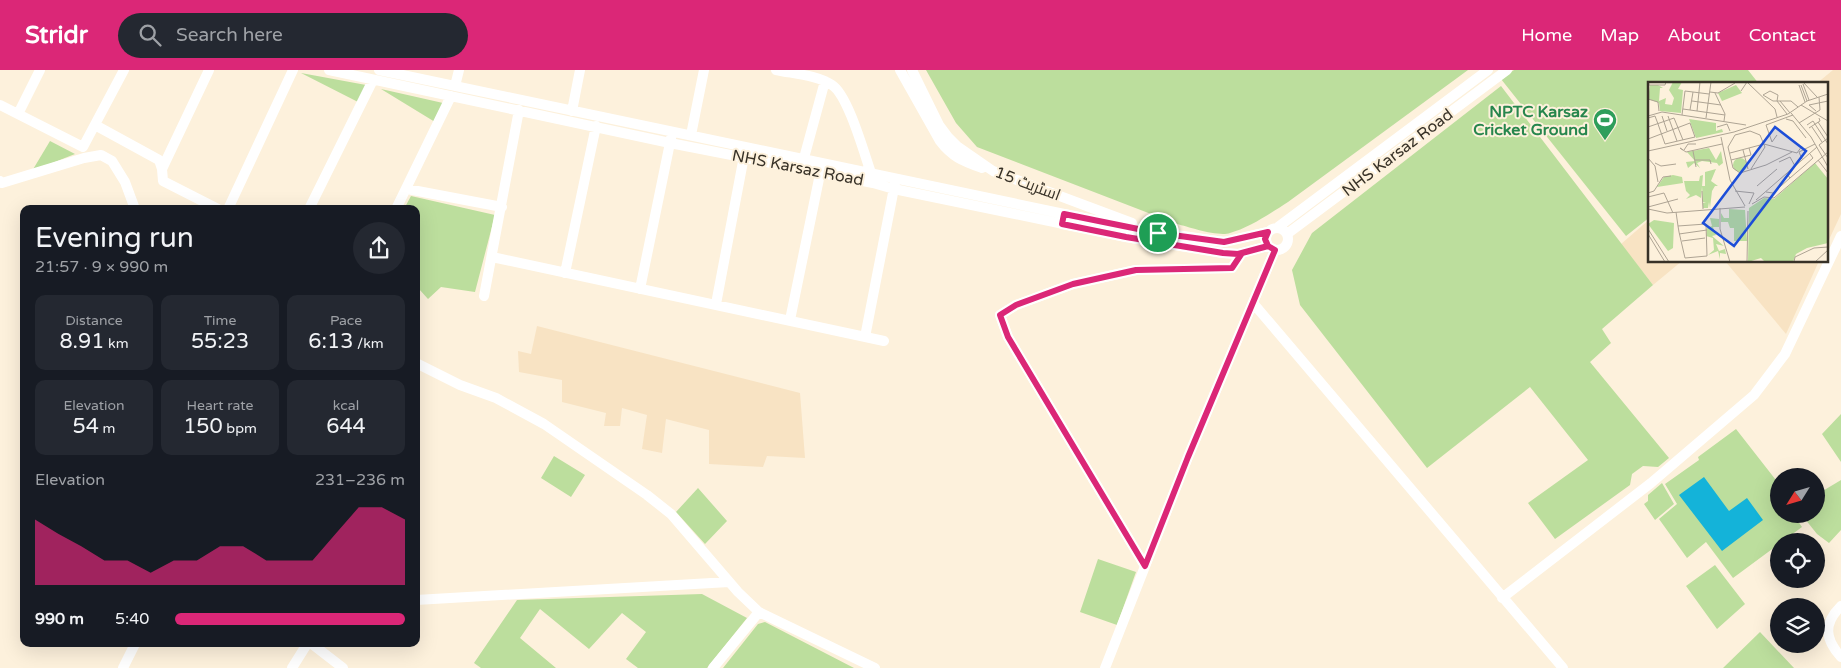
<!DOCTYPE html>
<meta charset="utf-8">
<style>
body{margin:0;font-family:"Varela Round",Cairo,sans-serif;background:#242831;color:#f1f3f6;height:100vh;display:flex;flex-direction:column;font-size:19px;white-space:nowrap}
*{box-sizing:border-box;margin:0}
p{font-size:16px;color:#9ea1a6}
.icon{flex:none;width:28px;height:28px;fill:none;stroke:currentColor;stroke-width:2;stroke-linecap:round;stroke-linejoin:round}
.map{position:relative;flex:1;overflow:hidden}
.panel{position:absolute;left:20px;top:135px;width:400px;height:442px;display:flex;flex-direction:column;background:#171b24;border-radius:10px;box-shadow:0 5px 20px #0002}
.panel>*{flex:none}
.needle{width:32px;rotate:233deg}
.fabs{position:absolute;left:1770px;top:398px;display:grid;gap:10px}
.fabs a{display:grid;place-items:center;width:55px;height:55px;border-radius:50%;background:#171b24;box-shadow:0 5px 20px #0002;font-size:25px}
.pin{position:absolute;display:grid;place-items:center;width:42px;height:42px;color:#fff;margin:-21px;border:2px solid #fff;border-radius:50%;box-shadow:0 1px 5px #0007}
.round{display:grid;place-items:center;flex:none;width:52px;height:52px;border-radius:26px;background:#242831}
.headline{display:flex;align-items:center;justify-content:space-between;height:85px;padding:0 15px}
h1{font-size:28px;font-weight:600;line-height:38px}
.stats{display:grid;grid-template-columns:repeat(3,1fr);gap:8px;height:85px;padding:5px 15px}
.stats div{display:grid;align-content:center;border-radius:10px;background:#242831;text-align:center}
.stats b{font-size:21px;font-weight:600}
.stats small{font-size:14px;font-weight:400}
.stats p{font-size:14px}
.chart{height:140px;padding:10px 15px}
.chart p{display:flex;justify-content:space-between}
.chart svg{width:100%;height:90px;margin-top:5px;fill:#db2777;opacity:.7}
ul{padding:0 15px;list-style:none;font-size:16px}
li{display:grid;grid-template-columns:80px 60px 1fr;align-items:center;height:38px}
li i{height:12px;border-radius:6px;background:#db2777}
header{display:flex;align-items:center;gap:30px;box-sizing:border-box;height:70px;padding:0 25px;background:#db2777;color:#fff}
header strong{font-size:24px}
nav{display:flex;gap:28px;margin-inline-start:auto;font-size:18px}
.search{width:350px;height:45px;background:#242831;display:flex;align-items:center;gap:12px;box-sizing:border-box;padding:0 18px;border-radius:28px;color:#9ea1a6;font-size:19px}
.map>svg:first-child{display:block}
.built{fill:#f8e3c3}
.green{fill:#bcde9d}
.water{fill:#14b3d9}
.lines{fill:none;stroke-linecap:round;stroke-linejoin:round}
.minor{stroke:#fff;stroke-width:10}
.route-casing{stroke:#fff;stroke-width:10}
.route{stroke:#db2777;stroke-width:6}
.labels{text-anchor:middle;stroke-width:4;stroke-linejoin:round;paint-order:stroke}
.leisure-label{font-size:16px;font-weight:bold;fill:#27864d;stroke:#fdf1dc;text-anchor:end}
.street-label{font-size:16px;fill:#373127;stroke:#fdf1dc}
.inset-road{fill:none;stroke:#aea494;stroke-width:1}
.view{fill:#1d4ed8;fill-opacity:0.15;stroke:#1d4ed8;stroke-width:2.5}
.inset-edge{fill:none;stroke:#373127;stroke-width:2.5}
</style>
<header>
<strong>Stridr</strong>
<div class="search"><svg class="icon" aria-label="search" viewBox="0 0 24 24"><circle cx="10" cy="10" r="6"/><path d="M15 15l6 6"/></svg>Search here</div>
<nav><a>Home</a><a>Map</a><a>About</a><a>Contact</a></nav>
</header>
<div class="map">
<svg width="1841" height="598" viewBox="0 0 1841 598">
<rect width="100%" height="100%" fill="#fdf1dc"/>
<path class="built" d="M1833 0H1841V144L1827 174V14H1816Z
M1650 149V191H1682L1653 215 1621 174Z
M1725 191H1819L1786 264Z
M537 256 800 323 805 388 767 386 763 397 709 394V360L666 349 662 383 642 379 647 345 622 338 620 356H604L606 343 562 332V310L519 302 518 281 531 284Z"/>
<path class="green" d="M926 0H1468L1288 132C1271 143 1249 158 1230 163 1218 167 1189 157 1177 154L977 77 956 53Z
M1514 0H1748L1759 14H1650V147L1626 166 1501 9Z
M301 3 366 15 358 32Z
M1501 16 1653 215 1602 259 1611 273 1590 292 1669 388 1658 397 1643 396 1632 404 1630 415 1555 469 1528 433 1588 390 1530 317 1427 398 1300 235 1292 200 1312 163Z
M381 19 443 33 435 52Z
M50 71 75 84 32 101Z
M411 126 495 145 475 222 441 217 428 229 419 219 416 220V139H404Z
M1841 344V392L1822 364Z
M1736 359 1779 414V444H1793L1802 457 1783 471H1779V474L1733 508 1706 472 1687 488 1659 449 1677 434 1665 414 1699 390 1698 387Z
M554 386 585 405 571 427 541 408Z
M1841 410V460L1829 473 1817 464 1801 444H1816V425Z
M1662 413 1674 434 1655 450 1644 434 1648 431V425Z
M698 418 727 451 705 474 676 442Z
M1098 489 1136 502 1117 555 1080 542Z
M1715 495 1745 534 1717 559 1686 516Z
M702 524 747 548 707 598H638L626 589 646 562 622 543 589 579 540 539 520 568 556 598H481L474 593 517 530Z
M765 552 854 598H723L758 554Z
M1760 562 1794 598H1723Z"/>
<path class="water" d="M1704 407 1729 441 1747 428 1763 450 1722 481 1679 425Z"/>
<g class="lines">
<path class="minor" d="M329 0 670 73 873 113 894 119 1126 167 1223 183 1238 184 1268 176
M379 0 1136 159 1224 172 1267 162
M776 0C795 4 816 5 832 15 848 25 864 83 871 103
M900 0 940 71C952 87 963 91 982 98
M912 0 939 55 948 67 957 76 993 101 1132 153
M455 16 459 0
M0 35 83 77 124 0
M572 41 580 0
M18 44 40 0
M95 55 159 90 162 99 163 111 218 139
M691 65 704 0
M804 88 825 11
M162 99 209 0
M0 111 2 113 84 88 101 85 112 91 125 112 135 139
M407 119 502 137
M228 139 293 0
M309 139 373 10
M396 139 451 26
M1278 157 1488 0
M1266 169a11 11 0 1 1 22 0a11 11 0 1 1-22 0Z
M1287 164 1507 0
M492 187 884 271
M565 203 596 56
M640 219 671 68
M484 226 519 40
M1253 233 1563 598
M716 234 745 81
M790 250 820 104
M865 267 895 113
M416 293 460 315 496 328 544 354 647 425 671 444 738 522 759 542 875 598
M1145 496 1008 267 1000 245 1016 235 1073 214 1136 200 1232 198 1242 183
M1502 528 1651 413 1754 325 1785 284 1841 166
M416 530 729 512
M1841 536C1823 554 1825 569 1841 587
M312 574 343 598
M123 598 135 574
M292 598 307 574
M713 598 759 542
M1105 598 1188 387 1275 180"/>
</g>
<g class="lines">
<g class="route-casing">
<path id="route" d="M1158 163 1224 172 1268 162 1265 169 1268 176 1242 183 1232 198 1136 200 1073 214 1016 235 1000 245 1008 267 1145 496 1188 387 1275 180 1268 176 1238 184 1223 183 1126 167 1062 154 1064 144 1158 163"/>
</g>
<use href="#route" class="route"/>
</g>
<defs>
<g id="stadium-pin" transform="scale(1.25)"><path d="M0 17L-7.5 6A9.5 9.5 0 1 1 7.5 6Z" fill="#2e9e5b" stroke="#fdf1dc"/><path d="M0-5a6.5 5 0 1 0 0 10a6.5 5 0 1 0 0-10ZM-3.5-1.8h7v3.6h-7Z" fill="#fff"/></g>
</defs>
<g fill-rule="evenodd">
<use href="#stadium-pin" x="1605" y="50"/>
</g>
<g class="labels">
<g class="leisure-label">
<text x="1588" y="47">NPTC Karsaz<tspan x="1588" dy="18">Cricket Ground</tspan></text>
</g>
<g class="street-label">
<text transform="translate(1397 82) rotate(-37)" y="6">NHS Karsaz Road</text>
<text transform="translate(798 97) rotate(11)" y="6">NHS Karsaz Road</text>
<text transform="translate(1028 113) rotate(21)" y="6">اسٹریٹ 15</text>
</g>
</g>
<g transform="translate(1648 12)">
<rect width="180" height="180" fill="#fdf1dc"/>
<path d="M25 0H34L30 7 35 8 33 31 12 29 11 21 0 17 2 3H10L15 6H12L11 19 18 16 17 22 24 23 26 16 21 8ZM88 3 94 11 74 19 70 11ZM41 37 68 41V49L74 47 75 50 48 56ZM61 66 68 78 73 69 75 81 71 84 69 81 54 79 49 81 52 86 46 81 40 86 38 80 47 79 39 70ZM85 83a7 7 0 1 1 14 0a7 7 0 1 1-14 0ZM167 81 180 97V161L159 166 148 172 145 180H117L113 176 100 180 101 126 116 116 126 117ZM68 87 63 99 70 104H67L64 109 62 126 61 120 60 126H55V121H58L55 120 54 104H57V90ZM25 93 34 95 35 101 9 105 16 95ZM55 93 53 116 48 113 38 117 42 113 38 109 36 99H51L52 94ZM81 127 97 128 99 159H86V146H82L80 140H73V131L76 136H81ZM62 136 71 137V145H65L68 153 64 154 76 164 68 162 71 169 77 167 78 172 72 171V177L70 169 60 173 66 168 65 156 58 154 59 146 64 144ZM6 138 26 141 25 166 20 169 0 142Z" fill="#bcde9d"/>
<path class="inset-road" d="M155 0 169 15M155 2 161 18M0 3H17L18 0M151 3 157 20M153 3 159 19M93 9 99 0 127 27 129 35M62 10 70 11 87 1M67 11 77 32 76 39M115 13 122 9 130 13 129 19 139 32M115 13 125 19H143L150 25M0 17 10 20 11 29M44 19 73 23M132 19 142 31M153 23 180 39M35 27 77 33M42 28 45 10M49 29 52 0M168 29 161 23 180 19M143 31 163 55 180 85M34 33 37 9 61 12M0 34 14 30 98 43M14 34 19 49M20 34 29 59M0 36 7 34 10 42M58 36 63 0M138 37 145 39 158 56M170 40 180 55M151 41 172 28 171 15M10 42 17 62 47 55M159 43 165 39 180 62M0 45 26 36 35 58M69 45 79 42 82 49M164 45 174 60M161 46 172 39 171 36M129 53 124 60 118 43 145 33M73 55 82 98 97 124M180 56 171 63 180 76M0 57 42 41 47 55M35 68 32 66 38 70 74 62M36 68 40 62H48M95 68 100 87M0 69 86 50 140 32 159 19 180 12M45 69 48 85M82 71 116 62 149 71 154 64M0 76 7 84 10 100M154 77 151 70 167 62M47 78H62L63 82M83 78 103 73 101 66M170 78 180 91M131 80 142 75 147 84M7 81 13 84 28 82M103 87 117 65 112 53 102 49 87 53 80 65 85 86 92 91 118 83 144 70M139 92 142 96 156 84 165 76 162 72M109 104 129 87M54 109 55 127M87 109 106 111 101 122M118 110 125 111 142 96M0 111 6 109 15 95 23 94M0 115 16 111 25 131M108 118 169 65M104 122 116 115 126 116 180 70M0 125 30 117M72 126V147L82 180M0 127 19 131 97 125M28 130 30 144 31 150 37 176 59 174 58 142 30 144M0 147 21 180M0 152 17 180M31 152 59 148M34 159 57 156M99 180 100 129M146 180 147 175 166 166 180 165M167 180 180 168"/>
<path class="view" d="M127 45 158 69 86 164 55 141Z"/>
<rect width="180" height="180" class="inset-edge"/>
</g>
</svg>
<div class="fabs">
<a><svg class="needle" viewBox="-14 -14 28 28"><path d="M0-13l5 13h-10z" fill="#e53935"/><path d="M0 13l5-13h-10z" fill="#9ea1a6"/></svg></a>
<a><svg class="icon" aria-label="locate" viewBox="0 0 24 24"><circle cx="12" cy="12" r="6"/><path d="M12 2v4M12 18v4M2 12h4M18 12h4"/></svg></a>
<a><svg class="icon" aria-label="layers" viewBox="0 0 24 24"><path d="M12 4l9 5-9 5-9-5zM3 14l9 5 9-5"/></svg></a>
</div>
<div class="pin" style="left:1158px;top:163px;background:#1e9e55"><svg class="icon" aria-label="arrive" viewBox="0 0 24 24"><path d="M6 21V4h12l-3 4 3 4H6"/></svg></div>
<section class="panel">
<div class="headline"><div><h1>Evening run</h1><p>21:57 · 9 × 990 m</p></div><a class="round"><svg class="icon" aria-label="share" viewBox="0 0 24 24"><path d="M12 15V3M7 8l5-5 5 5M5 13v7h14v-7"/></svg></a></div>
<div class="stats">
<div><p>Distance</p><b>8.91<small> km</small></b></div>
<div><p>Time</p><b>55:23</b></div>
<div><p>Pace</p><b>6:13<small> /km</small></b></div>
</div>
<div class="stats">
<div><p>Elevation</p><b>54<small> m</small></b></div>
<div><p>Heart rate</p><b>150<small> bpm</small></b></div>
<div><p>kcal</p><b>644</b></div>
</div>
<div class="chart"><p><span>Elevation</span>231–236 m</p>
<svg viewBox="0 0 160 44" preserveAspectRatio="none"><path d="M0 44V12L10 19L20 25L30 32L40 32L50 38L60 32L70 32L80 25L90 25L100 32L110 32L120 32L130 19L140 6L150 6L160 12V44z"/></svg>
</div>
<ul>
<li><b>990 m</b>5:40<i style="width:100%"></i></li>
</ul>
</section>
</div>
